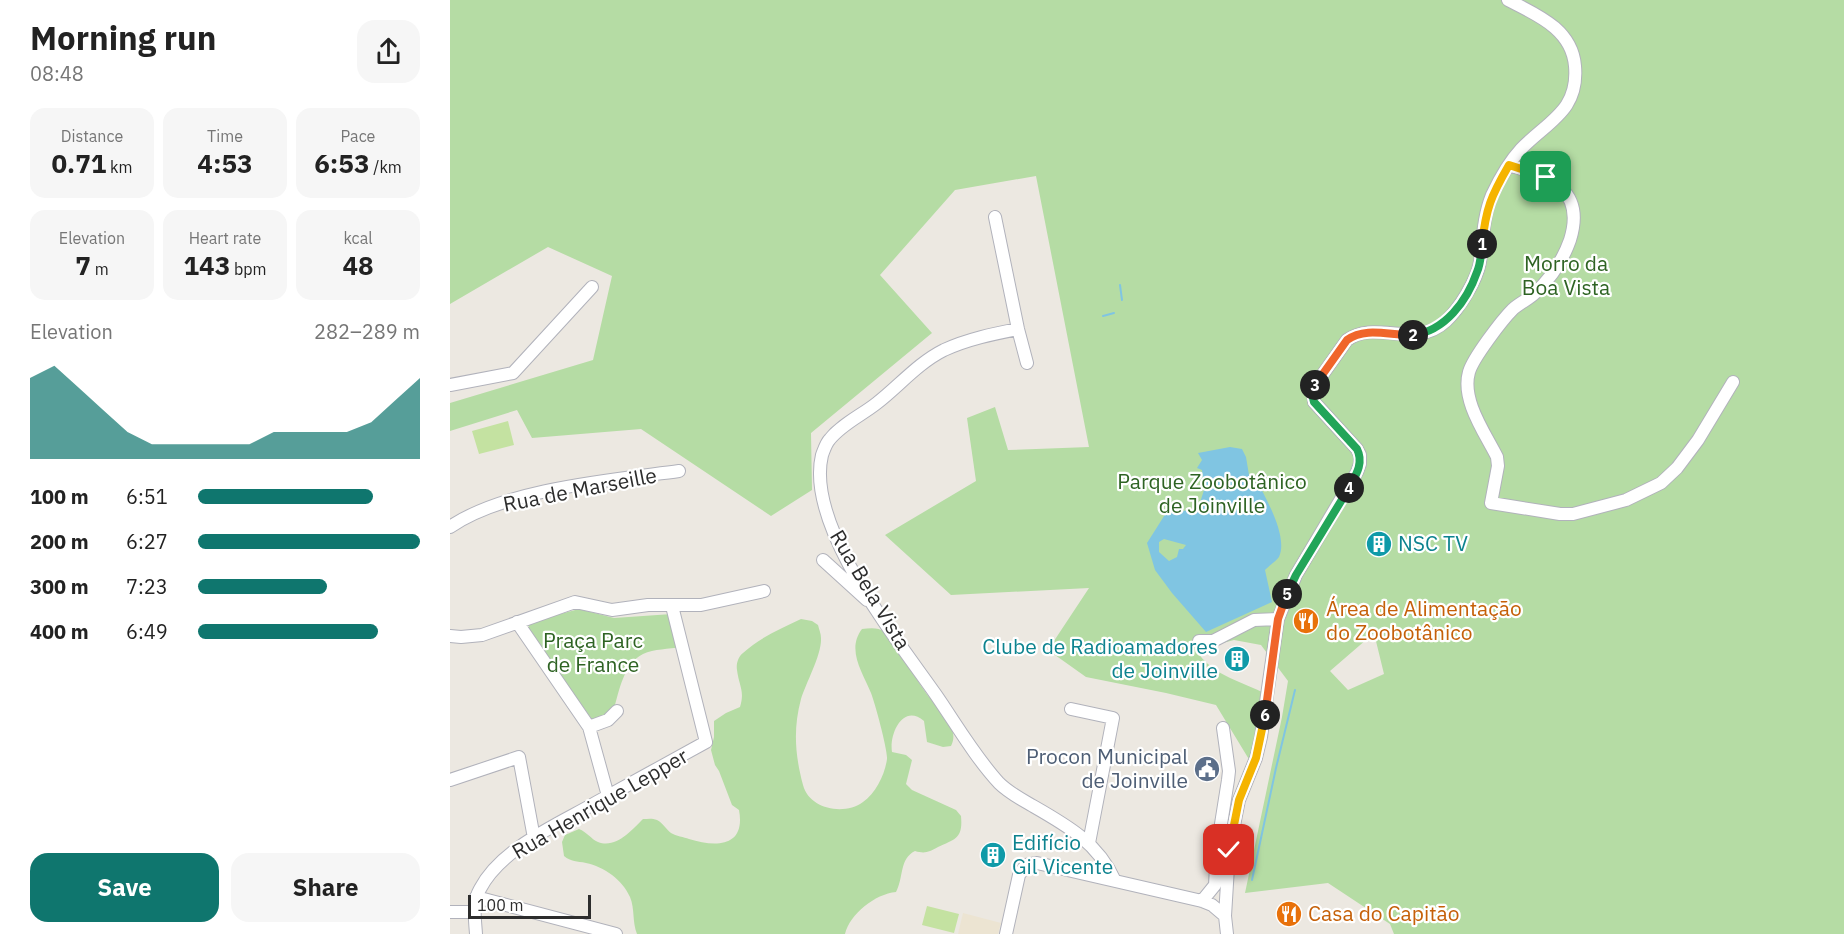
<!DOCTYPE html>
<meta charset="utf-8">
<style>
body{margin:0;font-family:"IBM Plex Sans",sans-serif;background:#f6f6f6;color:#222;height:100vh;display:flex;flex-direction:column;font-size:22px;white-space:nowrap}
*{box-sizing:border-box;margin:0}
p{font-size:20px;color:#767676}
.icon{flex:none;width:33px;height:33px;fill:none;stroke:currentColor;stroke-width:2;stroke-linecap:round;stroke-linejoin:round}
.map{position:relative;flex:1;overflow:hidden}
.sheet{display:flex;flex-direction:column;background:#fff;width:450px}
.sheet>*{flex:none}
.scale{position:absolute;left:18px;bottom:15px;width:123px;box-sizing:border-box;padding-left:6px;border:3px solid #2d2d2d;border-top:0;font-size:16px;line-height:21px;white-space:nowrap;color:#2d2d2d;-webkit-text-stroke:4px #fff;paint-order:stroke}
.pin{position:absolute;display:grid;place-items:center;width:51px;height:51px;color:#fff;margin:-26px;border-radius:12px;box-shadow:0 3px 9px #0006}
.km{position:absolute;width:30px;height:30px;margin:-15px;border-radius:50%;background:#222;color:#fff;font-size:16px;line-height:30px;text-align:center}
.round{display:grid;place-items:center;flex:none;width:63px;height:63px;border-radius:18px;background:#f6f6f6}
.overview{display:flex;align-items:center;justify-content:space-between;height:102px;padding:0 30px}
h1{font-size:33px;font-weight:700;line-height:45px}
.figures{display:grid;grid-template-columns:repeat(3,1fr);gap:9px;height:102px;padding:6px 30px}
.figures div{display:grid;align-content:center;border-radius:15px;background:#f6f6f6;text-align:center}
.figures b{font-size:26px;font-weight:700}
.figures small{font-size:16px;font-weight:400}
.figures p{font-size:16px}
.chart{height:168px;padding:12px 30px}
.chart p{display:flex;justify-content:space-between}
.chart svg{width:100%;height:108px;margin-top:6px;fill:#0f766e;opacity:.7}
.action{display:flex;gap:12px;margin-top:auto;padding:12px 30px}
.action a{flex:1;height:69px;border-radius:18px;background:#0f766e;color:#fff;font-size:24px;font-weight:700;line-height:69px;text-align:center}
.action a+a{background:#f6f6f6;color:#222}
ul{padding:0 30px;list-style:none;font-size:20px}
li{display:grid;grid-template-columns:96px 72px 1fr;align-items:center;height:45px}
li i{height:15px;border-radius:8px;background:#0f766e}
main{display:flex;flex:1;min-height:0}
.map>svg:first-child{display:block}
.education{fill:#ece4d2}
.green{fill:#b5dca4;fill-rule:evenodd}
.pitch{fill:#c4e2a1}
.water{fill:#80c5e2;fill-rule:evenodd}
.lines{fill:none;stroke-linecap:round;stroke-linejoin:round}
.stream{stroke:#80c5e2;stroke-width:2}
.minor-casing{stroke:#b1b2bb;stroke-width:14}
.minor{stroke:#fff;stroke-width:12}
.split-1-casing{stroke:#fff;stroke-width:12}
.split-2-casing{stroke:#fff;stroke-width:12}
.split-3-casing{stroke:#fff;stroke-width:12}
.split-4-casing{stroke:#fff;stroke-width:12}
.split-5-casing{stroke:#fff;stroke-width:12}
.split-6-casing{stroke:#fff;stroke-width:12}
.split-7-casing{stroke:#fff;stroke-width:12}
.split-1{stroke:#f5b400;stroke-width:8}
.split-2{stroke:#22a559;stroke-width:8}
.split-3{stroke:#f0652b;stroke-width:8}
.split-4{stroke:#22a559;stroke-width:8}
.split-5{stroke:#22a559;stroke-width:8}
.split-6{stroke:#f0652b;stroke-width:8}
.split-7{stroke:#f5b400;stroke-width:8}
.labels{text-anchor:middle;stroke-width:4.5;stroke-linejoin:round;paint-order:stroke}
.park-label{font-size:21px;fill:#2e6323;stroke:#fff}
.street-label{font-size:21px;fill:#2d2d2d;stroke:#fff}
.culture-label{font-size:21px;fill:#0d838f;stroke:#fff;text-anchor:start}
.food-label{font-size:21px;fill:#c56008;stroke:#fff;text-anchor:start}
.service-label{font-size:21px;fill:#4e5e75;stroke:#fff;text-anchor:end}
</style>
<main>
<section class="sheet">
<div class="overview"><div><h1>Morning run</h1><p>08:48</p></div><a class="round"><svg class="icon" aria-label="share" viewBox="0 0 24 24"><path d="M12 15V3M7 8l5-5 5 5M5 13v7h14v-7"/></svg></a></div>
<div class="figures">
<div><p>Distance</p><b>0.71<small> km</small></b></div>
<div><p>Time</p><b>4:53</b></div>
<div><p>Pace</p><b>6:53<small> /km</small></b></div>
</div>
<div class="figures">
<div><p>Elevation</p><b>7<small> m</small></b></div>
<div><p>Heart rate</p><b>143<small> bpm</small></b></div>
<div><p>kcal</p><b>48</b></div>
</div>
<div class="chart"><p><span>Elevation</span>282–289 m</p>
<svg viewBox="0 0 160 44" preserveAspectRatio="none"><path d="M0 44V11L10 6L20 15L30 24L40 33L50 38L60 38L70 38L80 38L90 38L100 33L110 33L120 33L130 33L140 29L150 20L160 11V44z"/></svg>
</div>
<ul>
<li><b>100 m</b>6:51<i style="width:79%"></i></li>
<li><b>200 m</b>6:27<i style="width:100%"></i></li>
<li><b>300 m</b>7:23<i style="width:58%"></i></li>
<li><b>400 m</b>6:49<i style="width:81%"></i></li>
</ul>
<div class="action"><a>Save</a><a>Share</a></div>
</section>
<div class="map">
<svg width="1394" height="934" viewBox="0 0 1394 934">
<rect width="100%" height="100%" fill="#ece8e1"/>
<path class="education" d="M513 913 551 923 548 934H508Z"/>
<path class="green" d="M0 0H1394V934H944L940 924 878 883 795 893 832 717 838 681 811 645 784 640 746 650C761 674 787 680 812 692L808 733 800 761 766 705 716 693 636 677 598 650 639 588 501 595 435 535 526 481 517 418 545 407 558 450 639 447 586 176 505 190 430 275 482 333 361 433 362 490 321 516 191 429 82 438 67 410 0 431V403L143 360 162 276 98 247 0 304ZM924 633 934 674 898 690 880 671Z
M129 609 164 618 222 614 231 647C219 649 204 649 193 654 174 663 169 691 164 709L161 713 143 721 78 629 80 622Z
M351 619 362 621 368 625C369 629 371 634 371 638 372 654 356 683 351 699 343 729 345 755 353 785 359 809 394 816 413 802 426 793 435 774 437 759 438 751 425 703 421 693 413 673 396 650 412 629 420 628 428 627 435 632 451 644 462 674 474 690 483 704 499 715 503 733 504 738 503 742 501 746L493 747 477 742 474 721C453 703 439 734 442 752L456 755 462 760 456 784 462 790 506 810 511 816C513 838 506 839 488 847 479 852 475 854 465 851 449 859 454 877 446 892 425 894 400 914 395 934H187C182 922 185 909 180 897 172 879 154 867 136 863 127 861 121 862 114 856L112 842 115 835 129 829C137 832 141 839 148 842 166 849 182 830 193 819 198 819 202 818 207 820 213 823 216 829 221 833 226 836 234 837 239 839 265 847 296 848 289 810L282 805 269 771 265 765 261 750 264 737V721L276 713 290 707C295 691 289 686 287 670 286 664 288 657 293 653 309 638 332 628 351 619Z"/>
<path class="pitch" d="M58 421 64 445 29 454 22 431Z
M477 906 509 914 504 933 472 925Z"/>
<path class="water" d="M780 447 792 449 796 457 800 481 809 485C818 502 838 538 829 557 826 561 819 566 815 570L822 602 756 632 722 593 705 570 697 543 716 513 748 509 754 490 752 470 747 468 752 460 748 453ZM714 539 736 545 733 549H729L727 557 719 561 709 552V542Z"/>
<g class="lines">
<path class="stream" d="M670 285 672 300
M653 316 664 313
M802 880 826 768 845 690"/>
<g class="minor-casing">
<path id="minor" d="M1059 165C1100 177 1136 189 1120 240 1113 260 1101 278 1085 293 1079 299 1070 303 1063 309 1052 320 1023 358 1019 372 1011 400 1035 433 1047 457L1048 466 1041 503 1110 514H1123L1176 500 1211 483 1227 468 1248 440 1283 382
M545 217 568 329 577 363
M568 329C543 334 518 339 494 350 468 363 449 386 427 403 412 415 392 424 380 439 376 443 374 450 372 455 355 526 447 639 486 695 506 724 525 757 549 783 559 793 571 799 583 806 618 826 648 843 665 881
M0 385 63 373 142 287
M0 527C55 489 162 480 229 471
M373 560 417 600
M67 622 139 727 158 796
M0 636 11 637 32 635 125 602 162 610 198 605H251L314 591
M749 641H763L804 620 828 619
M621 709 663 718 639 843
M139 727 158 720 167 711
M0 780 69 757 84 838
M26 897 166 934
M752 901 765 885 767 849 778 780 779 771 773 728
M0 912H24
M26 934C25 918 22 903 30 889 51 848 109 824 147 802 183 782 220 762 256 742L222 606
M556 934 569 875 576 865 587 863 752 901 762 905 775 916
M777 934 775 916 779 851 789 800 806 758 811 737 828 619 846 575 907 472 910 464V455L907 449 864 402 863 388 897 340C926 319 965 350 996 321 1009 309 1027 280 1030 262 1033 240 1033 217 1042 195 1049 180 1059 162 1071 149 1098 121 1129 111 1125 66 1122 29 1087 15 1058 0"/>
</g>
<use href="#minor" class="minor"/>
</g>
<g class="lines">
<g class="split-1-casing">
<path id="split-1" d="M1032 244C1036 208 1041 196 1059 165L1096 177"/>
</g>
<g class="split-2-casing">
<path id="split-2" d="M963 335C995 331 1017 301 1027 272 1031 263 1031 253 1032 244"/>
</g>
<g class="split-3-casing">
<path id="split-3" d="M865 385 897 340C916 326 941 336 963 335"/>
</g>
<g class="split-4-casing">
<path id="split-4" d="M865 385 862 394 864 402 907 449C914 463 906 475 899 488"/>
</g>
<g class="split-5-casing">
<path id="split-5" d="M837 594 846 575 899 488"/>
</g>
<g class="split-6-casing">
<path id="split-6" d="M815 715 828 619 837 594"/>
</g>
<g class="split-7-casing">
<path id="split-7" d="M779 850 789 800 806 758 815 715"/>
</g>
<use href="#split-1" class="split-1"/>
<use href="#split-2" class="split-2"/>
<use href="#split-3" class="split-3"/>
<use href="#split-4" class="split-4"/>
<use href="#split-5" class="split-5"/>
<use href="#split-6" class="split-6"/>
<use href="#split-7" class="split-7"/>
</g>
<defs>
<g id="building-disc" transform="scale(1.35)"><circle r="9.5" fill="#0f9aa8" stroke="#fff"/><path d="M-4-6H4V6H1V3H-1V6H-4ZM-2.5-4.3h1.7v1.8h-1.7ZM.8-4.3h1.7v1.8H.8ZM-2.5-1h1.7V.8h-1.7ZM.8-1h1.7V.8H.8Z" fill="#fff"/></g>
<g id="restaurant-disc" transform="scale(1.35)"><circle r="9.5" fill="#e8710a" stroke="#fff"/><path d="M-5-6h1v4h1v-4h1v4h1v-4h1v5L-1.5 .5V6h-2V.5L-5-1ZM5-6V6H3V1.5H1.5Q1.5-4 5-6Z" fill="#fff"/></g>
<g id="civic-disc" transform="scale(1.35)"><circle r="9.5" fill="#5c6f8a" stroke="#fff"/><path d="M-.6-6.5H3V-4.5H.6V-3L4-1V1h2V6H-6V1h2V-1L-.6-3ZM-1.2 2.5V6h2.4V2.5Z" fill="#fff"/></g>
</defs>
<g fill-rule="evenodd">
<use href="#building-disc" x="929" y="544"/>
<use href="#restaurant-disc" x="856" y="621"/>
<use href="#building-disc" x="787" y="659"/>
<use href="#civic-disc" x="757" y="769"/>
<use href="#building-disc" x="543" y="855"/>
<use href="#restaurant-disc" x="839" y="914"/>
</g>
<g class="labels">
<g class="park-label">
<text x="1116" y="271">Morro da<tspan x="1116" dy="24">Boa Vista</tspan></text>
<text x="762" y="489">Parque Zoobotânico<tspan x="762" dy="24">de Joinville</tspan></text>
<text x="143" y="648">Praça Parc<tspan x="143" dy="24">de France</tspan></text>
</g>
<g class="street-label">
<text transform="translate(130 490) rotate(-11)" y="7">Rua de Marseille</text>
<text transform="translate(420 590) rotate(59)" y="7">Rua Bela Vista</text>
<text transform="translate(150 804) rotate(-30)" y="7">Rua Henrique Lepper</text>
</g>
<g class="culture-label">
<text x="948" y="551">NSC TV</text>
<text x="768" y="654" text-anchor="end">Clube de Radioamadores<tspan x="768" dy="24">de Joinville</tspan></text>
<text x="562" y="850">Edifício<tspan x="562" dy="24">Gil Vicente</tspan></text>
</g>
<g class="food-label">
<text x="876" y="616">Área de Alimentação<tspan x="876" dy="24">do Zoobotânico</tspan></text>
<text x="858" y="921">Casa do Capitão</text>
</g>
<g class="service-label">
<text x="738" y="764">Procon Municipal<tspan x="738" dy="24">de Joinville</tspan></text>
</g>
</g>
</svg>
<div class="scale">100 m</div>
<div class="pin" style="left:1096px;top:177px;background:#1e9e55"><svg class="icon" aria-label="arrive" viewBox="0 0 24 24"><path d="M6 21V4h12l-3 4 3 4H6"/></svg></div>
<div class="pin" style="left:779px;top:850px;background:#d93025"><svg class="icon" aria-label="check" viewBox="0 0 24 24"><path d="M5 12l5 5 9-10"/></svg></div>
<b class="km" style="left:1032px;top:244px">1</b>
<b class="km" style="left:963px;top:335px">2</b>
<b class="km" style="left:865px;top:385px">3</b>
<b class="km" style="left:899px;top:488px">4</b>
<b class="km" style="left:837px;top:594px">5</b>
<b class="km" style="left:815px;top:715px">6</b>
</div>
</main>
